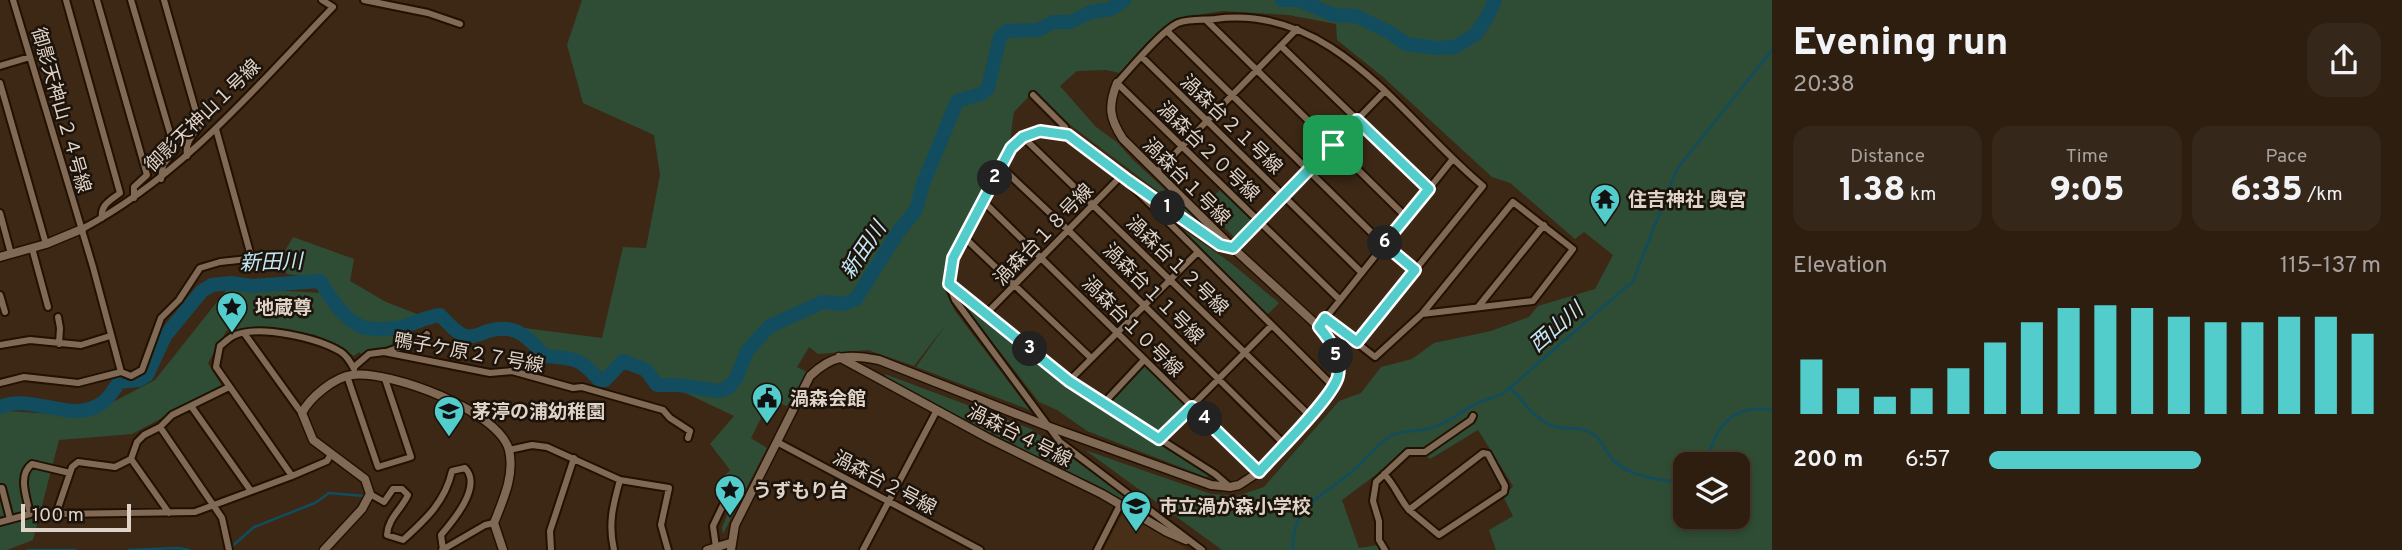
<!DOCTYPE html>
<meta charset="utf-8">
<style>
body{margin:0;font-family:Overpass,"Noto Sans JP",sans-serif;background:#352719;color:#f1f3f6;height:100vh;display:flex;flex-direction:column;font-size:26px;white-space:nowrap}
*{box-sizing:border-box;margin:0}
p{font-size:23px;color:#a7a29f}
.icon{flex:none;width:38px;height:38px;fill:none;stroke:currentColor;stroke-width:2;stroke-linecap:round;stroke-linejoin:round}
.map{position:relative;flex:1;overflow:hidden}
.side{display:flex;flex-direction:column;background:#2d1e10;width:630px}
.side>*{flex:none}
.buttons{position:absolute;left:1673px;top:452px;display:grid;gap:14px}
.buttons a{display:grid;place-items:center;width:77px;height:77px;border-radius:14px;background:#2d1e10;box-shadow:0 4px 10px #0003,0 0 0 2px #483c30;font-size:35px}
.scale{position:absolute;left:21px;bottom:18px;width:110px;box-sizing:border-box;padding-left:7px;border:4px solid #dfd2c7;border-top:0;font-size:19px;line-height:24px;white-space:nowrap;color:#dfd2c7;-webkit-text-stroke:5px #1c130b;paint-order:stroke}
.pin{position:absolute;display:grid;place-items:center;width:60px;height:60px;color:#fff;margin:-30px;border-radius:14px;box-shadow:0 4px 10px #0006}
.km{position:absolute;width:35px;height:35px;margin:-18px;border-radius:50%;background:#222;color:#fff;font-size:19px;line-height:35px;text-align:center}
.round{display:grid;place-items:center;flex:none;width:74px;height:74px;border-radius:21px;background:#352719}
.overview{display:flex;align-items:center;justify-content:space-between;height:119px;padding:0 21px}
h1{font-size:38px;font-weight:800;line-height:52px}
.stats{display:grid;grid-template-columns:repeat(3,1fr);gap:10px;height:119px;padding:7px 21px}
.stats div{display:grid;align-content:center;border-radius:18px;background:#352719;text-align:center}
.stats b{font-size:35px;font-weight:800}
.stats small{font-size:19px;font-weight:400}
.stats p{font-size:19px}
.chart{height:196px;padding:14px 21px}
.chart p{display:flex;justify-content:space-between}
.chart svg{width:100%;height:126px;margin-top:7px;stroke:#52cdcc;stroke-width:6}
ul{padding:0 21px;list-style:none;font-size:23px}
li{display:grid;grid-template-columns:112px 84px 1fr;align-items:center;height:52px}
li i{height:18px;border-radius:9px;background:#52cdcc}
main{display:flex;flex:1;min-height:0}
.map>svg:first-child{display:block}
.built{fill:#482f17}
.green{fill:#2f4d35;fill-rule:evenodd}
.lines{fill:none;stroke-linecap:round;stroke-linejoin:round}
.stream{stroke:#114d5e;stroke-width:2.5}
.river{stroke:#114d5e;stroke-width:14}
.minor-casing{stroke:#221001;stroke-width:10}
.tertiary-casing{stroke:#221001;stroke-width:11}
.minor{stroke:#816a55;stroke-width:6}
.tertiary{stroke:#816a55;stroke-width:8}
.route-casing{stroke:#fff;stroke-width:14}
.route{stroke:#52cdcc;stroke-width:9}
.labels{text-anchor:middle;stroke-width:5;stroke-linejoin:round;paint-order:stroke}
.street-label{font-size:19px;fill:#dfd2c7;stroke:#1c130b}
.poi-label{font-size:19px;font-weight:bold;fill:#dfd2c7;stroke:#1c130b;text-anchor:start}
.water-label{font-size:21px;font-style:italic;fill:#c2e8f6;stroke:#1c130b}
</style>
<main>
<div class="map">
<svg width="1772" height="550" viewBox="0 0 1772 550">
<rect width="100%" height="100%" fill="#3c2815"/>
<path class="built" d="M1127 514 1188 550H1103L1121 516Z"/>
<path class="green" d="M582 0H1772V550H1496L1489 530 1513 516 1504 498 1513 486 1478 430 1430 459 1413 447 1342 500 1359 548 1379 545 1380 550H1222L1085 450 1211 494 1237 496 1264 487 1339 401 1361 393 1381 367 1412 359 1434 343 1491 331 1529 317 1538 306 1595 289 1613 255 1584 232 1575 239 1510 183 1492 177 1382 76 1337 40 1336 24 1288 15 1222 11 1174 19 1120 73 1106 70 1077 71 1060 86 1096 127 1118 143 1132 159 1203 225 1069 124 1033 92 1014 112 1010 140 956 240 944 269 942 285 955 311 1030 410 916 367 947 323 914 366 868 350 818 354 809 347 797 367 807 372 787 406 778 403 763 414 751 438 767 448 723 534 722 527 733 502 739 501 726 500 719 482 730 470 710 444 734 416 620 362 606 374 543 347 524 328 602 338 623 247 646 248 660 175 654 135 583 103 567 45ZM1685 464H1738V516H1685Z
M1221 189 1252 219V222L1238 237H1234L1203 206Z
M1151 207 1231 263 1279 303 1266 316Z
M293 237 354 259 350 281 386 302 422 316 423 327 403 329 392 335 397 345 361 354 359 352 354 356 315 335 279 330H227L208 363 222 386 132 434 59 440 33 540 7 550H0V414L7 411 86 416 155 380 228 288 323 293 321 279 287 274 278 263Z
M965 303 1073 391 1212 475 1206 477 1087 431 1057 410 1039 402 965 307Z
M1145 364 1187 406 1159 436 1108 404Z
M885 374 1031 429 1166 525 1134 506 1042 461 886 378Z"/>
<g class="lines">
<path class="stream" d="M1510 388C1523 400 1533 417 1550 425 1564 431 1580 425 1593 434 1602 440 1606 452 1613 460 1631 478 1661 480 1685 483
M1707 464C1714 428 1732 403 1772 410
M230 548 254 527 315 503 329 493 364 496
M28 550H75
M129 550 178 548 189 550
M1293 550C1290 505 1327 494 1355 469 1367 458 1377 444 1391 436 1401 430 1416 432 1428 429 1446 425 1459 412 1476 404 1485 399 1496 398 1505 392L1633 281 1677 169 1772 50"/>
<path class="river" d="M1282 0H1298L1334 15 1356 16 1391 33 1406 44 1437 48 1455 47 1476 34 1487 17 1495 0
M0 407C35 393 71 425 102 403 109 399 114 389 119 382L139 380 147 375 165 336 202 291 212 285 231 283 252 286 320 281C330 297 342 317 360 326 370 331 398 329 408 325 420 321 427 317 440 315 447 322 457 334 466 336 473 338 482 333 488 331 517 323 527 337 545 356 575 359 579 357 599 380H605L623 361 646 370 657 385H679L718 391 728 388 737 377 747 351 770 326 823 302 843 304 856 299 898 232 916 210 923 184 957 101 982 94 988 88 1000 37 1006 31 1038 30 1054 22H1070L1091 12 1111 9 1124 0"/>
<g class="minor-casing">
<path id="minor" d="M13 0 93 267 121 372
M66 0 120 193C111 200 100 205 102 218
M97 0 147 175 134 187V198
M131 0 175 150 163 165 161 179
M164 0 200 126C192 136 185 142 187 156
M364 0 428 13 460 24
M1206 20 1406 217
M1167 31 1384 245 1415 270
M1281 46 1429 189
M1142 57 1361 272
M0 66 30 57
M0 83 46 244
M1033 95 1065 127 1068 135
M1023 137 1310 416
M1000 166 1069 231 1284 444
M1157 172 1297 29
M1132 186 1334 387
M984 202 1259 472
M0 213 11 254
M82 229C182 176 255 88 333 7L322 0
M965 238 1091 358
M32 248 48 307
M951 286 1069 381 1215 474 1230 487
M0 295 5 312
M1339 299 1117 83C1130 69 1162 30 1178 23 1188 19 1204 20 1215 19 1334 3 1403 120 1483 186L1357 342
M1478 307 1544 225
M986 314 1122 175
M58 317 60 328 59 344
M1325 318 1375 357 1422 314 1533 301 1573 249 1513 202 1422 314
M1324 320 1452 160
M244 333 303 415
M0 345 30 340 81 345 110 336
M386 352 421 340 427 334
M354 367 369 354 384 352 490 373 512 371 573 388 582 387 663 410 670 418 690 431 688 438
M121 372 131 376 142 370 161 318 179 300 200 268 220 262 248 259 251 256 216 129
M347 376 378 467 411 457 385 379
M1069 381 1197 253
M0 383 24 377 78 383 121 372
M229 387 172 415 160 427 144 435 137 442 131 459 115 467 78 462 72 467 56 514 195 512 292 476 327 461 331 454
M1103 404 1144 360
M191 406 251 491
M160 427 222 518 229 550
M1159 439 1271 326
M777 442 980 550
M509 450 532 445 547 447 620 480 669 488 661 525 668 550
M1483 453 1488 454 1505 486 1504 492 1439 535 1409 510Z
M131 459 169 513
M1384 474C1395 485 1399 498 1409 510
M292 476 216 367 220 346C224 343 229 338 233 336 259 324 318 338 341 352 347 356 351 363 354 369
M0 488H2L10 519
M370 494 384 502 393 489H402L408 495C401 510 388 518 387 535L403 540C426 519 445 502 452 471L465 468C483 486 453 521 441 535L443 550
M0 522 30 514C27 498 17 475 32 464L70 473
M716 547 713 526 724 503
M442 550 485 525 494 523
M551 550 550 531 574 458
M614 550C608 524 613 505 620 480
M863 550 937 410
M1097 550 1120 505
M1202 550 1060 442 955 300 949 284 953 259 1011 148 1023 137 1040 131 1068 135 1129 181 1220 245 1233 248 1385 91
M1385 550 1379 540V521L1373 501 1376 482 1408 452H1425L1471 420 1473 416"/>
</g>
<g class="tertiary-casing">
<path id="tertiary" d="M0 257 46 244 82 229
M839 357 988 438 1102 494 1167 532 1186 540
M324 550 362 509 370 494 365 479 313 440 302 413C310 397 335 377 352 375 390 370 499 411 509 450 515 475 503 500 494 523L503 550
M707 550 730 543
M731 550 735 525 810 376C833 354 849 354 879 360L1047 426 1211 485 1230 487 1239 485 1259 472 1334 387 1338 377 1336 354 1331 341 1319 327 1233 248 1123 139C1109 118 1108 106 1117 83"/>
</g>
<use href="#minor" class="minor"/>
<use href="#tertiary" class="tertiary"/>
</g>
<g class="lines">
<g class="route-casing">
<path id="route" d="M1357 120 1429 189 1384 244 1415 270 1357 342 1325 318 1319 327C1330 340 1342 357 1338 376 1334 396 1275 454 1259 472L1192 407 1159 439 1069 381 949 284 953 258 1011 148 1023 137 1040 131 1068 135 1129 181 1220 245 1233 248Z"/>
</g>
<use href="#route" class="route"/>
</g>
<defs>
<g id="temple-pin" transform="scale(1.575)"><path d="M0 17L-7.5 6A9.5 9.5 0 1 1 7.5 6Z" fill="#52cdcc" stroke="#1c130b"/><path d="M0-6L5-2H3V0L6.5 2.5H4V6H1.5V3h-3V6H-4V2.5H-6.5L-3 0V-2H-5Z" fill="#111"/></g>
<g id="sight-pin" transform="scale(1.575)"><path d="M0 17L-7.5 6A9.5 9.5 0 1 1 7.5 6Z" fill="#52cdcc" stroke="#1c130b"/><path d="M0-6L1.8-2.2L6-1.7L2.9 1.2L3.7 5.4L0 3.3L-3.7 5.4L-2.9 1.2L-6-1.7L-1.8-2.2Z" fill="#111"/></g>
<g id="civic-pin" transform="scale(1.575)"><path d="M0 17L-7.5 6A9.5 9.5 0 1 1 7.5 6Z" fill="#52cdcc" stroke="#1c130b"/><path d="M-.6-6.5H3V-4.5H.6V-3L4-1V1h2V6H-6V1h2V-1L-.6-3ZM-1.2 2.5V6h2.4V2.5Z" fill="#111"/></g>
<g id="school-pin" transform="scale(1.575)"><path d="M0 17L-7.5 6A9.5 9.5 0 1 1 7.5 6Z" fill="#52cdcc" stroke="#1c130b"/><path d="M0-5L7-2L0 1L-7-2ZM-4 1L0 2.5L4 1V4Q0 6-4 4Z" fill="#111"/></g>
</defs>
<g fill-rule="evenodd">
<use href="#temple-pin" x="1605" y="199"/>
<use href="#sight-pin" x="232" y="307"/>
<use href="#civic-pin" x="767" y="398"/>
<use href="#school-pin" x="449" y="411"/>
<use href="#sight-pin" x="730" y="490"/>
<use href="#school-pin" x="1136" y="506"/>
</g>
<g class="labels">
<g class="street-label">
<text transform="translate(62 110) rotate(74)" y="7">御影天神山２４号線</text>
<text transform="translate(202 115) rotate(-44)" y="7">御影天神山１号線</text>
<text transform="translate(1232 124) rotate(44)" y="7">渦森台２１号線</text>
<text transform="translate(1209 151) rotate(44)" y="7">渦森台２０号線</text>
<text transform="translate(1187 181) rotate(45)" y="7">渦森台１号線</text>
<text transform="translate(1043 234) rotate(-46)" y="7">渦森台１８号線</text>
<text transform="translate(1178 265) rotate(44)" y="7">渦森台１２号線</text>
<text transform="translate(1154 293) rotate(45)" y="7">渦森台１１号線</text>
<text transform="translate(1133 326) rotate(45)" y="7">渦森台１０号線</text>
<text transform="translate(469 352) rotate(10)" y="7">鴨子ケ原２７号線</text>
<text transform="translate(1020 435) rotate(27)" y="7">渦森台４号線</text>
<text transform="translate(885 482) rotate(28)" y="7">渦森台２号線</text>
</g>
<g class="poi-label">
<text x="1628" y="206">住吉神社 奥宮</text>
<text x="255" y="314">地蔵尊</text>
<text x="790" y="405">渦森会館</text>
<text x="472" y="418">茅渟の浦幼稚園</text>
<text x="753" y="497">うずもり台</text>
<text x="1159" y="513">市立渦が森小学校</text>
</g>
<g class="water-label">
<text transform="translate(863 250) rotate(-56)" y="7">新田川</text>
<text transform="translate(271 262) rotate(-2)" y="7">新田川</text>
<text transform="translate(1556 327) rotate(-41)" y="7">西山川</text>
</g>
</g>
</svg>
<div class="buttons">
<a><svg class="icon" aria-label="layers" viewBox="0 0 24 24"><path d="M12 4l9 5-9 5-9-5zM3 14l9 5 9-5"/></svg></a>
</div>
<div class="scale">100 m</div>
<div class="pin" style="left:1333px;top:145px;background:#1e9e55"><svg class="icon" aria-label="arrive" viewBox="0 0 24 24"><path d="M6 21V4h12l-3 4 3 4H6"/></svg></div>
<b class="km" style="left:1168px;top:208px">1</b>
<b class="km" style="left:995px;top:178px">2</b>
<b class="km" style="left:1030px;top:349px">3</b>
<b class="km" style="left:1205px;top:419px">4</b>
<b class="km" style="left:1336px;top:356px">5</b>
<b class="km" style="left:1385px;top:243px">6</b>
</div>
<section class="side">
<div class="overview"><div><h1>Evening run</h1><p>20:38</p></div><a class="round"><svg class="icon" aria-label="share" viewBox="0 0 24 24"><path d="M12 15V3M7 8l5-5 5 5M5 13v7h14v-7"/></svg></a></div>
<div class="stats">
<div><p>Distance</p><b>1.38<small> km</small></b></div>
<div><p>Time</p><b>9:05</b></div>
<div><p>Pace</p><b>6:35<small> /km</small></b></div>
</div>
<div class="chart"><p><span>Elevation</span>115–137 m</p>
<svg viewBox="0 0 160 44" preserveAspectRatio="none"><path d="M5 44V25M15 44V35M25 44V38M35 44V35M45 44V28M55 44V19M65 44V12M75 44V7M85 44V6M95 44V7M105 44V10M115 44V12M125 44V12M135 44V10M145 44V10M155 44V16"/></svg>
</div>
<ul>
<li><b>200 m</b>6:57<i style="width:54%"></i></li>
</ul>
</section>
</main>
